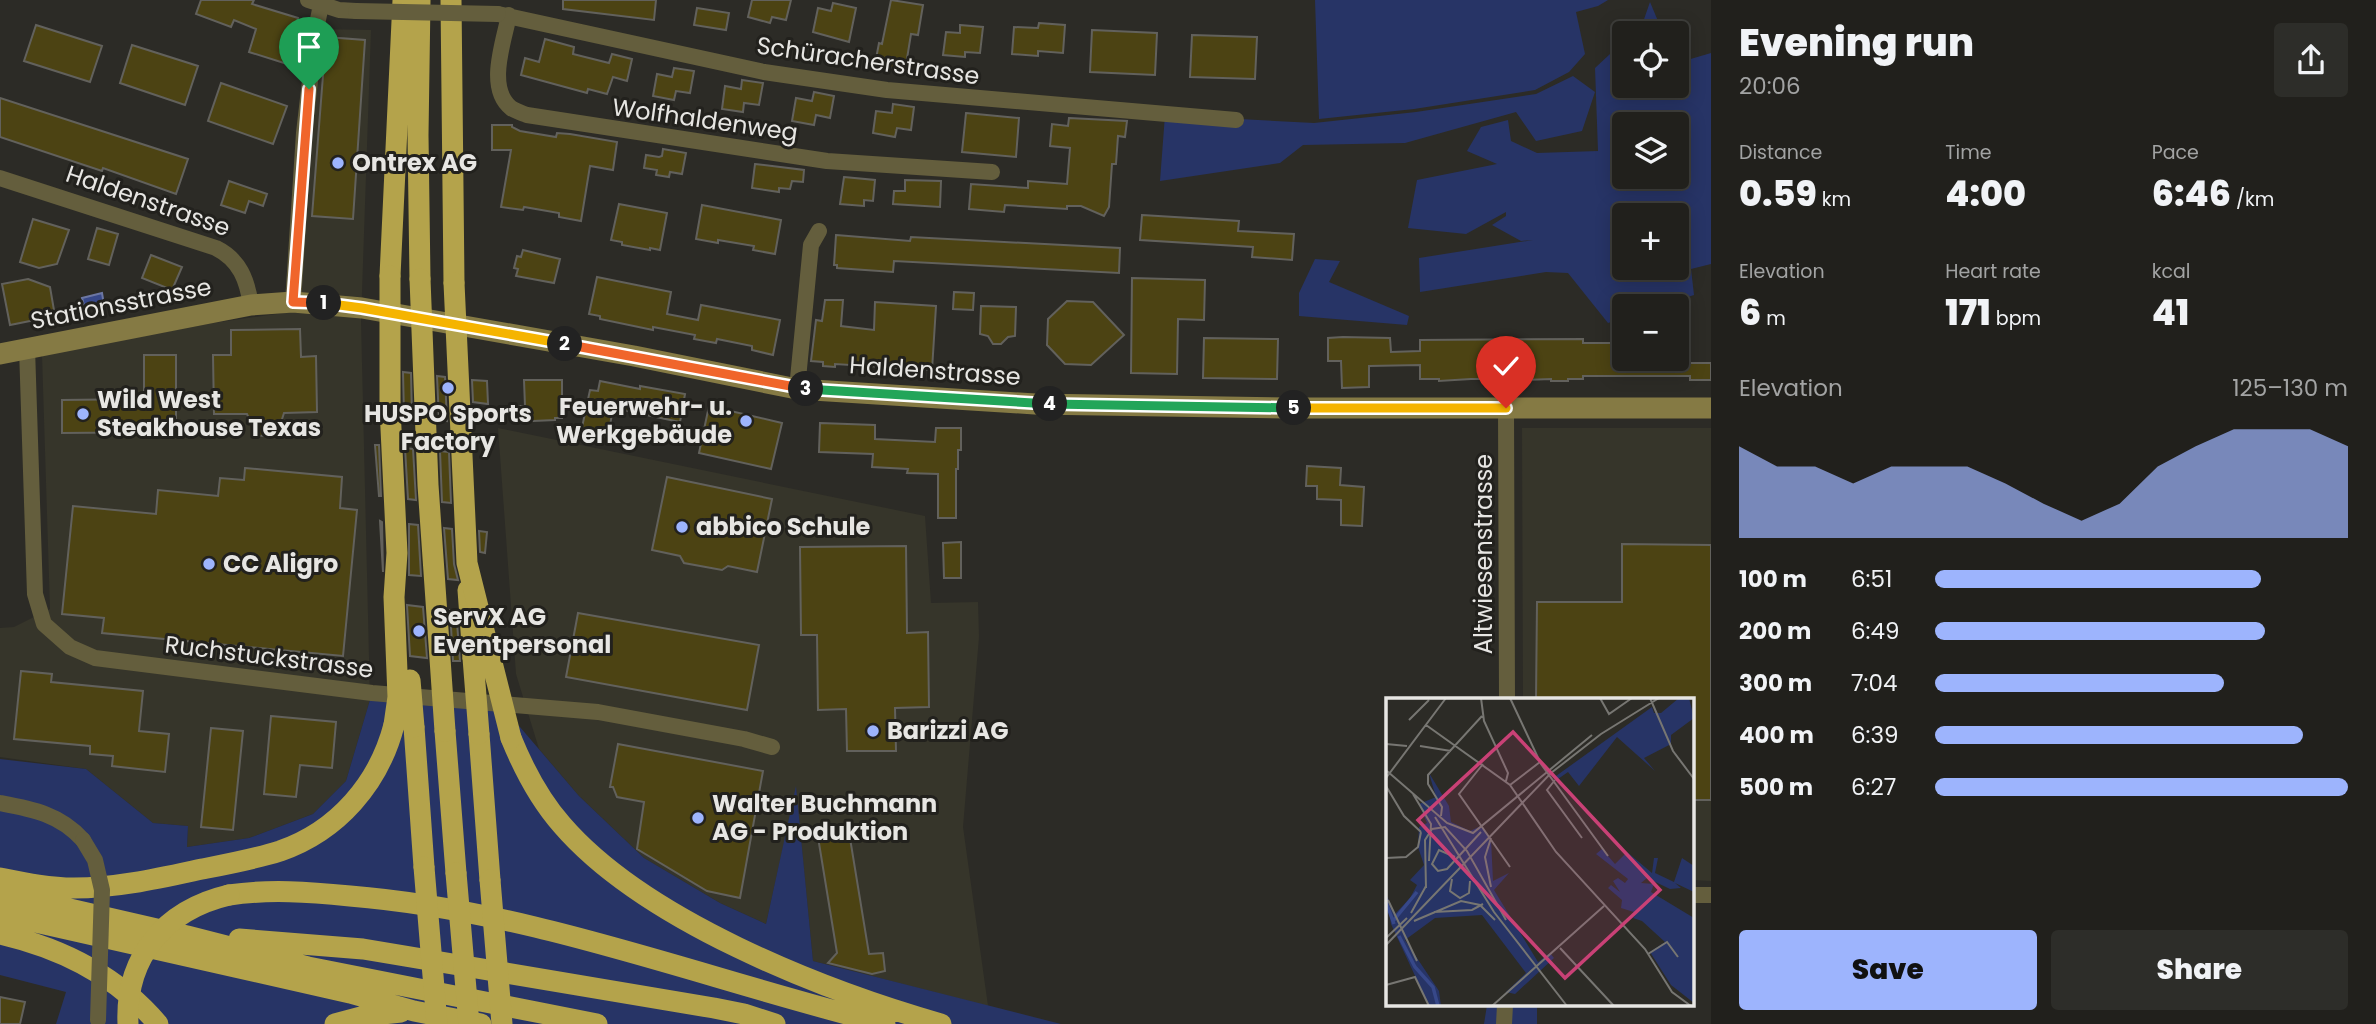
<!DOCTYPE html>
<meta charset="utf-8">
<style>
body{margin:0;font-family:Poppins,sans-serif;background:#2d2d29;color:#f1f3f6;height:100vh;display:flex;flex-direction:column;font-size:26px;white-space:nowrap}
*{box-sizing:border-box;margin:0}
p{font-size:23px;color:#a2a3a3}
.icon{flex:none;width:38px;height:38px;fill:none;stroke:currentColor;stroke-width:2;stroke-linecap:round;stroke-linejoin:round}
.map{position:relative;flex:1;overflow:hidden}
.sheet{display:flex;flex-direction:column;background:#21201c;width:665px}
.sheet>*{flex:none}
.controls{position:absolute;left:1612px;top:21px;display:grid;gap:14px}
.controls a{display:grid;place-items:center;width:77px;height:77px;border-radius:7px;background:#21201c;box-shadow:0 4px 18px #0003,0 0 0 2px #3e3e3b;font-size:35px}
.pin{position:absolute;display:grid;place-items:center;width:60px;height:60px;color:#fff;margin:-72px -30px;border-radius:50% 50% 50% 0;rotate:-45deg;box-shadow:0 0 7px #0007}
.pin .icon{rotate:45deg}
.km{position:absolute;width:35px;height:35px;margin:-18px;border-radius:50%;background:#222;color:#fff;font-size:19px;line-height:35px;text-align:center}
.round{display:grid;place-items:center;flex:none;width:74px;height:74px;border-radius:7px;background:#2d2d29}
.headline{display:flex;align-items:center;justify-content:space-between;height:119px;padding:0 28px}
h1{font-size:38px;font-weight:800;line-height:52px}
.stats{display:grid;grid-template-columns:repeat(3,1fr);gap:10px;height:119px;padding:7px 28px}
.stats div{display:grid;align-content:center}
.stats b{font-size:35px;font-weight:800}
.stats small{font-size:19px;font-weight:400}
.stats p{font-size:19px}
.chart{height:196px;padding:14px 28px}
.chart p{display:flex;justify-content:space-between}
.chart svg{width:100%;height:126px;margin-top:7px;fill:#9db4fd;opacity:.7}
.action{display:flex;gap:14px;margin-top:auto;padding:14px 28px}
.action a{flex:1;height:80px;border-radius:7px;background:#9db4fd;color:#111;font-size:28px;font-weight:800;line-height:80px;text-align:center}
.action a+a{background:#2d2d29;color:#f1f3f6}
ul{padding:0 28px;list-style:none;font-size:23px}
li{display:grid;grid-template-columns:112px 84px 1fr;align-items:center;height:52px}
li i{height:18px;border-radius:9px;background:#9db4fd}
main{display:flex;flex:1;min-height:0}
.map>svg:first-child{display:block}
.built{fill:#36352a}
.green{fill:#273466;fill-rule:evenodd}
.water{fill:#374889;stroke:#6c77a4;stroke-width:2}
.building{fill:#4c4313;stroke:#62615c;stroke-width:2}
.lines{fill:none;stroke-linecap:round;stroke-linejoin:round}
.street{stroke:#645e3d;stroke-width:16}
.secondary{stroke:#857a44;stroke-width:21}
.highway{stroke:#b4a34b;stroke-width:21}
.street-bridge{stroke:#645e3d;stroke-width:16}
.highway-bridge{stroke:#b4a34b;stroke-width:21}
.split-1-casing{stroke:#fff;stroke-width:14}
.split-2-casing{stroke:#fff;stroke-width:14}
.split-3-casing{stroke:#fff;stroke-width:14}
.split-4-casing{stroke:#fff;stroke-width:14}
.split-5-casing{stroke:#fff;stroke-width:14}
.split-6-casing{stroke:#fff;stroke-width:14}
.split-1{stroke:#f0652b;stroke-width:9}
.split-2{stroke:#f5b400;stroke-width:9}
.split-3{stroke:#f0652b;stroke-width:9}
.split-4{stroke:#22a559;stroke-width:9}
.split-5{stroke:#22a559;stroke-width:9}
.split-6{stroke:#f5b400;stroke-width:9}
.poi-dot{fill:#9db4fd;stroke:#22211d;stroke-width:2.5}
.labels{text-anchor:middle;stroke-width:6;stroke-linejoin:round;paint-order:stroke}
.street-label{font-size:24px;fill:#e7e6e3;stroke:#22211d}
.poi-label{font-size:24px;font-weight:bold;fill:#e7e6e3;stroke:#22211d;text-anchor:start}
.inset-river{fill:none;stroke:#374889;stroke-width:3.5}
.inset-road{fill:none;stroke:#777672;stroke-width:2}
.view{fill:#c94176;fill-opacity:0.15;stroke:#c94176;stroke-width:3.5}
.inset-edge{fill:none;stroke:#e7e6e3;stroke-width:3.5}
</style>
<main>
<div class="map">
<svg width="1711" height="1024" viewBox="0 0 1711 1024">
<rect width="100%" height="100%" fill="#2c2b26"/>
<path class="built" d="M316 29 371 30 361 321 370 700 346 781 313 814 249 838 187 847 188 826 153 823 86 769 0 757V628L14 627 50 609 42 355 213 323 297 311Z
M498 428 925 516 931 603 978 602 979 637 963 827 988 1006 813 961 796 789 766 924 720 903 644 858 579 796 539 749 516 674Z
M1522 428H1711V881L1692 880V700H1523Z"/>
<path class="green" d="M1315 0H1608L1598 6 1576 12 1585 54 1569 72 1535 90 1414 109 1319 119Z
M1650 2 1663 33H1633L1642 25Z
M1624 41V86H1676L1677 63 1711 53V264L1691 269 1694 295 1660 306H1624V318L1608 323 1568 273 1546 272 1420 292 1419 258 1533 240 1521 241 1492 225 1506 216V212L1466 234 1408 228 1417 180 1497 164 1467 151 1481 127 1508 120 1511 141 1537 153 1598 151 1595 68ZM1624 124H1676V177H1624ZM1624 215H1676V268H1624Z
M1573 76 1595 92 1582 131 1536 141 1516 112 1405 143 1303 145 1280 163 1160 181 1165 115 1314 123 1416 112 1536 94Z
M1315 259 1340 261 1329 282 1409 316 1407 325 1299 316V293Z
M372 693 502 706 579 796 644 858 720 903 766 924 796 786 813 961 1061 1024H56L66 992 0 975V759L86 769 153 823 188 826 187 847 249 838 313 814 346 781Z
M1487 1005H1537V1024H1484Z"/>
<path class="water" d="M102 293 104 305 85 309 82 298Z"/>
<path class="building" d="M201 0H254L252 4 298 18 284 63 249 52 256 29 234 20 231 27 196 14Z
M563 0H656L654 20 563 9Z
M752 0H791L786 20 772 17 770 23 748 17Z
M891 0 923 5 918 35 911 34 905 71 875 64 879 43 882 44Z
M833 3 856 8 849 42 813 32 818 8 831 11Z
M697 8 729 13 726 30 694 25Z
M1039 23 1065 25 1063 53 1038 51V56L1012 54 1014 27 1038 28Z
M36 25 102 46 90 82 24 61Z
M960 25 983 27 980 53 965 52V57L943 55 946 32 960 33Z
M1092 30 1157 33 1155 75 1090 72Z
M1192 35 1257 37 1255 79 1190 77Z
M326 37 365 40 353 219 312 216Z
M545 39 574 47 573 54 609 63 612 54 632 59 627 81 613 77 607 94 588 89 587 93 521 75 525 58 539 62Z
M132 45 198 66 185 105 120 83Z
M674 68 694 71 690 93 676 91 674 100 653 96 657 74 672 77Z
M742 80 763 83 759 105 744 103 743 112 722 109 725 86 741 89Z
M221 83 287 106 273 144 208 121Z
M814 92 834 96 830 118 816 115 814 125 792 121 796 98 812 101Z
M0 98 188 159 176 194 103 168 102 171 0 137Z
M893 104 914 107 911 130 897 128 895 137 873 133 876 111 892 113Z
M966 113 1019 118 1016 157 962 152Z
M1069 118 1127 121 1125 137 1118 136 1116 164H1112L1109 207 1104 216 1081 206H1067V209L1005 205 1004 212 969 209 971 184 1028 188V181L1067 184 1070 148 1050 146 1052 124 1068 126Z
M492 125H512V127L520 131 556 137 557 133 570 134 617 142 613 170 590 166 581 221 559 217V213L524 207 523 210 501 207 511 150H492Z
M663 149 686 153 682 174 670 172 669 177 656 175 657 170 644 168 646 155 659 157 662 156Z
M755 164 804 170 803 182 792 181 790 189 779 188V192L752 188Z
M844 177 875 180 873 201 864 200V206L840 204Z
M905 180 941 181 940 207 893 204 894 191H905Z
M229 181 267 194 263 206 249 201 245 213 221 205Z
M619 204 667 213 660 250 650 248V250L622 245V242L611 240Z
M702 205 781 220 775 254 753 250 754 246 718 240V243L696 239Z
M1142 215 1239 221 1238 231 1294 234 1292 260 1252 257 1253 247 1140 240Z
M33 219 69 230 57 264 39 268 20 262Z
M97 228 118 234 109 265 88 259Z
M836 235 910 241 911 237 1120 248 1119 273 894 261 893 272 837 268V265H834Z
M523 250 560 259 554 283 516 276 518 269 514 268 517 256 521 257Z
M151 255 182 267 172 290 142 278Z
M597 277 671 292 667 314 698 320 701 305 780 320 773 355 752 350V346L717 339 716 343 694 339 695 335 653 327V330L600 319V316L589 314Z
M1132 278 1205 280 1204 320 1178 319 1177 374 1131 373Z
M28 279 50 287 55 316 10 325 2 284Z
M954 292 974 293 973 310 953 309Z
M825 300H843L841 326 874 330 875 302 936 306 932 370 835 364V367L823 366V362L811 361 816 320 822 321Z
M1067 301 1093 302 1124 335 1091 365 1065 364 1047 345 1048 319Z
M981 306 1016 307 1015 336 1008 337 1001 344H993L988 336 980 334Z
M300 329 301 357 316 356 317 412 284 413 277 435 257 436 247 414H214L213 355H231V330Z
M1343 337 1390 338 1391 352 1420 351V340L1583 339V343H1624V359H1668V363H1711V380H1690V376H1583V379H1568V381H1551V379L1500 381 1499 379H1471L1439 381V379H1420V365L1369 366V387L1342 388 1341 361H1328V338Z
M1204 338 1278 339 1277 379 1203 378Z
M144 355H176V432L62 433V400L144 399Z
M403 372 411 373 412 417 404 416Z
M437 376 445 377 447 421 439 420Z
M472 380 487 381 488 404 473 402Z
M524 380H562V418H555V420L511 422 510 406H525Z
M600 381 640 389V386L685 394 680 422 613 408 608 437 581 432 590 390 598 391Z
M709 406 782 423 771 469 699 453Z
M820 423 875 425V439L935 442 936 428H961V450H958V469H956V518H938V474L907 473 908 469 872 467 873 454 819 452Z
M375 445H379L381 496H379Z
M405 448 413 449 416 500 408 499Z
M440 451 449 452 451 503 442 502Z
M1307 466 1341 468 1340 485 1364 487 1362 526 1341 525V500L1317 499V486H1306Z
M245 468 342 477 340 508 357 510 343 656 102 633 104 618 62 614 73 506 156 514 158 490 218 496 220 478 244 480Z
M667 477 772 499 757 572 728 566 722 570 684 563 680 556 652 550Z
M380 521 382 522 383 572Z
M409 524 418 525 421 576 409 575Z
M444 528 452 529 454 564 458 580 448 579Z
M479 531 487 532 485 553 480 552Z
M961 542V578H944L943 543Z
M1622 544 1711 545V800H1692V700H1536L1537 602H1622Z
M906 546 907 633 928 632 929 707 895 708 896 751H847L846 709 818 710 817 635H801L800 547Z
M407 605 423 607 427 658 410 656Z
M450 610H456L460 661H453Z
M578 613 759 645 747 710 566 677Z
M21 671 52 674 51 682 143 691 139 731 169 734 165 772 112 766 113 756 90 754V746L14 739Z
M271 716 336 722 332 768 300 765 296 797 264 794Z
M211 728 243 731 233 830 201 827Z
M618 744 763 771 740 898 707 891 637 849 644 802 617 797 613 787H610Z
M848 826 869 954 883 953 885 971 872 974 828 963 837 953 817 831Z
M0 997 25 1002 20 1024H0Z"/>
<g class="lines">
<path class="street" d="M308 0 339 10 356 11
M498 14 764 72 887 90 1236 120
M509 15C504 41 486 88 511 108 515 111 522 113 527 115L827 161 992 172
M0 178 216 248C240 260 247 280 251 305
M293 302 304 133 316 29 321 5
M27 348 35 594 44 624 70 647 95 658 372 693 598 712 744 739 772 747
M797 389 811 245 819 231
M1506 408 1507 700
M0 803C32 809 60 814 83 840
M1692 895H1711
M1504 1024 1505 1005"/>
<path class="secondary" d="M0 354 251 305 293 302 362 308 634 356 797 389 1035 404 1288 408H1711"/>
<path class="highway" d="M420 0 418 135 420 279
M451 0 454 283
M390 276 403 0
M468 590 473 658
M414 727 424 867
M445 731 456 873
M479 734 490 880
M511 738C524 770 539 799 562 825 644 920 822 990 941 1024
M0 878C25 883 49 888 74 888 117 888 160 878 202 869 228 864 255 859 280 851 338 831 379 783 394 725
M0 893 187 936 308 967 597 1024
M229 895C269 889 310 892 350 896 534 911 707 980 885 1024
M0 914 350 993 414 1011 481 1024
M0 934C61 948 117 976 158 1024
M239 939 363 949 714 1008 744 1014 775 1024
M335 1024 365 1016 401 1012"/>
<path class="street-bridge" d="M356 11 498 14
M83 840 95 860 102 890 98 1020"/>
<path class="highway-bridge" d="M390 276V408L397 553 394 597 398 697 394 725
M420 279 428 485 445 731
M454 283 467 563 511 738
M473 658 479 734
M410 680 414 727
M424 867 437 1024
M456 873 469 1024
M490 880 502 1024
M128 1024C125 957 165 910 229 895"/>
</g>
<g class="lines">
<g class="split-1-casing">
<path id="split-1" d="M309 89 293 302 324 303"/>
</g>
<g class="split-2-casing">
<path id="split-2" d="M324 303 362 308 565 344"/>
</g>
<g class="split-3-casing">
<path id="split-3" d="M565 344 806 389"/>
</g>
<g class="split-4-casing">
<path id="split-4" d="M806 389 1050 404"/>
</g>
<g class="split-5-casing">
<path id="split-5" d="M1050 404 1294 408"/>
</g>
<g class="split-6-casing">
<path id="split-6" d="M1294 408H1506"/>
</g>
<use href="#split-1" class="split-1"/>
<use href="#split-2" class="split-2"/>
<use href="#split-3" class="split-3"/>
<use href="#split-4" class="split-4"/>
<use href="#split-5" class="split-5"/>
<use href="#split-6" class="split-6"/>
</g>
<g class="poi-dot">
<circle cx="338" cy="163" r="7"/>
<circle cx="448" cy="388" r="7"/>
<circle cx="83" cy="414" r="7"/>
<circle cx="746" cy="421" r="7"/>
<circle cx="682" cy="527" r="7"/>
<circle cx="209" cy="564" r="7"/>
<circle cx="419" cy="631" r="7"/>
<circle cx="873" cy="731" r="7"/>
<circle cx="698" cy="818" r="7"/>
</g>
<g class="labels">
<g class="street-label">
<text transform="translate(868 61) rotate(8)" y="8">Schüracherstrasse</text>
<text transform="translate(705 120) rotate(8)" y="8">Wolfhaldenweg</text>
<text transform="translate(148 201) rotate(19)" y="8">Haldenstrasse</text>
<text transform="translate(121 304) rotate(-11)" y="8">Stationsstrasse</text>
<text transform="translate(935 371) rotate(4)" y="8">Haldenstrasse</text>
<text transform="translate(1484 554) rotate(-90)" y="8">Altwiesenstrasse</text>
<text transform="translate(269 657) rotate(7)" y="8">Ruchstuckstrasse</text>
</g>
<g class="poi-label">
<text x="352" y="171">Ontrex AG</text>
<text x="97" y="408">Wild West<tspan x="97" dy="28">Steakhouse Texas</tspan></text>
<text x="732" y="415" text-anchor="end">Feuerwehr- u.<tspan x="732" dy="28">Werkgebäude</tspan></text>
<text x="448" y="422" text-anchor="middle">HUSPO Sports<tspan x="448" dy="28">Factory</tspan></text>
<text x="696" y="535">abbico Schule</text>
<text x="223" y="572">CC Aligro</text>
<text x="433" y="625">ServX AG<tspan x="433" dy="28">Eventpersonal</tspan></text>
<text x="887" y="739">Barizzi AG</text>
<text x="712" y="812">Walter Buchmann<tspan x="712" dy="28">AG - Produktion</tspan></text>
</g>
</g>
<g transform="translate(1386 698)">
<rect width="308" height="308" fill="#2c2b26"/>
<path d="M293 0H303L308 20 285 37V46L258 60 269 73 231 39 193 88 182 74 172 81 170 78 266 9 268 15H275ZM43 75 63 108 65 124 84 133 95 128 105 141 107 183 123 175 108 192 152 264 164 255 168 260 129 296 120 294 140 275 96 217 49 220 19 242 53 293 55 308H43L5 226 0 196 9 216 24 200 31 187 24 182 38 167 32 149 33 129 41 125 33 106 50 99ZM216 151 229 166 241 154 266 175 268 160H272L269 175 288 184 296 160 308 168V194L289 185 295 190 284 191 261 180 255 185 268 186 265 194 308 220V305L285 287 264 254 279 244 256 223 247 220 251 215 235 210 236 202 222 190 225 187 234 194 227 183 232 180 239 185 242 181 210 156Z" fill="#273466"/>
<path class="inset-river" d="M0 204 8 226M7 223 31 194M13 238 29 269 47 289 52 308"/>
<path class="inset-road" d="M95 0 98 23 122 75 120 83M124 0 155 66 222 158M214 0 223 16 246 0M264 0 287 53 308 81M23 22 43 2M40 27 124 87 170 154 259 251 286 294 305 308M0 46 21 48M34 48 65 53M97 66 73 96 124 169M1 73 61 125 87 135 206 37M0 80 60 0M169 82 161 92 196 140M124 87 154 64M0 88 18 118 35 134M27 96 45 126 43 163M55 118 56 109 42 86V77L96 18M49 119 108 214 181 308M69 159 53 152 46 166 52 173 61 171 95 134M0 160 20 159 32 149 35 134M66 181 64 193 74 200 83 195 84 183M105 189 99 159 105 140M40 190 39 142 46 131 59 129 81 153 120 222M2 202 31 263M48 214 86 212 97 206M25 215 40 188M28 223 75 203 94 207 109 222M0 240 21 220M0 247 165 75 215 36 273 0M174 250 228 308M262 256 281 244 292 259M0 287 29 279 43 308M106 308 218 208"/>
<path class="view" d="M127 34 274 192 179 280 32 122Z"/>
<rect width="308" height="308" class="inset-edge"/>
</g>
</svg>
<div class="controls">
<a><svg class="icon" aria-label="locate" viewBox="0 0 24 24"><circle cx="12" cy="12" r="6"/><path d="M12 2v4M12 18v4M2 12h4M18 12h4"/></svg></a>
<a><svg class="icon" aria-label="layers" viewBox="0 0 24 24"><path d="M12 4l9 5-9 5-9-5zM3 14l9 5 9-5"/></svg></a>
<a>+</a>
<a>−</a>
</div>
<div class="pin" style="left:309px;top:89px;background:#1e9e55"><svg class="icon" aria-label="arrive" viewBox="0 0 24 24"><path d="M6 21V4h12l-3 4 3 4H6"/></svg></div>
<div class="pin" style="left:1506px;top:408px;background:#d93025"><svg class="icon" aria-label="check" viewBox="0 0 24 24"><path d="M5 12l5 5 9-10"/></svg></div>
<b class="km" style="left:324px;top:303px">1</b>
<b class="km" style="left:565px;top:344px">2</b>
<b class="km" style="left:806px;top:389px">3</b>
<b class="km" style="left:1050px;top:404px">4</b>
<b class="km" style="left:1294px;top:408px">5</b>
</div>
<section class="sheet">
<div class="headline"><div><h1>Evening run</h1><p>20:06</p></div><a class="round"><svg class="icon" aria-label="share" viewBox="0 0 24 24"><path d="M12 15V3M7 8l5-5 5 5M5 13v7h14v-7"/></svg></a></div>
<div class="stats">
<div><p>Distance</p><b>0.59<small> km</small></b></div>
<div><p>Time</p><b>4:00</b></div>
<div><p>Pace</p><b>6:46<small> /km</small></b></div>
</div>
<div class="stats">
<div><p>Elevation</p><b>6<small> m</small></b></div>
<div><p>Heart rate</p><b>171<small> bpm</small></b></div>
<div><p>kcal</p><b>41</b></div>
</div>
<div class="chart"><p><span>Elevation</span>125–130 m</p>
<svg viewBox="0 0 160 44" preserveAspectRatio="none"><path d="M0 44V12L10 19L20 19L30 25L40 19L50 19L60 19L70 25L80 32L90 38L100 32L110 19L120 12L130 6L140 6L150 6L160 12V44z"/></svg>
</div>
<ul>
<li><b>100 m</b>6:51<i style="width:79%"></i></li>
<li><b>200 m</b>6:49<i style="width:80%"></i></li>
<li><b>300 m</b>7:04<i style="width:70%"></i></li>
<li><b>400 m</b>6:39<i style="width:89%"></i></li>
<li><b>500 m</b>6:27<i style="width:100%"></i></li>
</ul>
<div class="action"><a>Save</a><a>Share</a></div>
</section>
</main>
